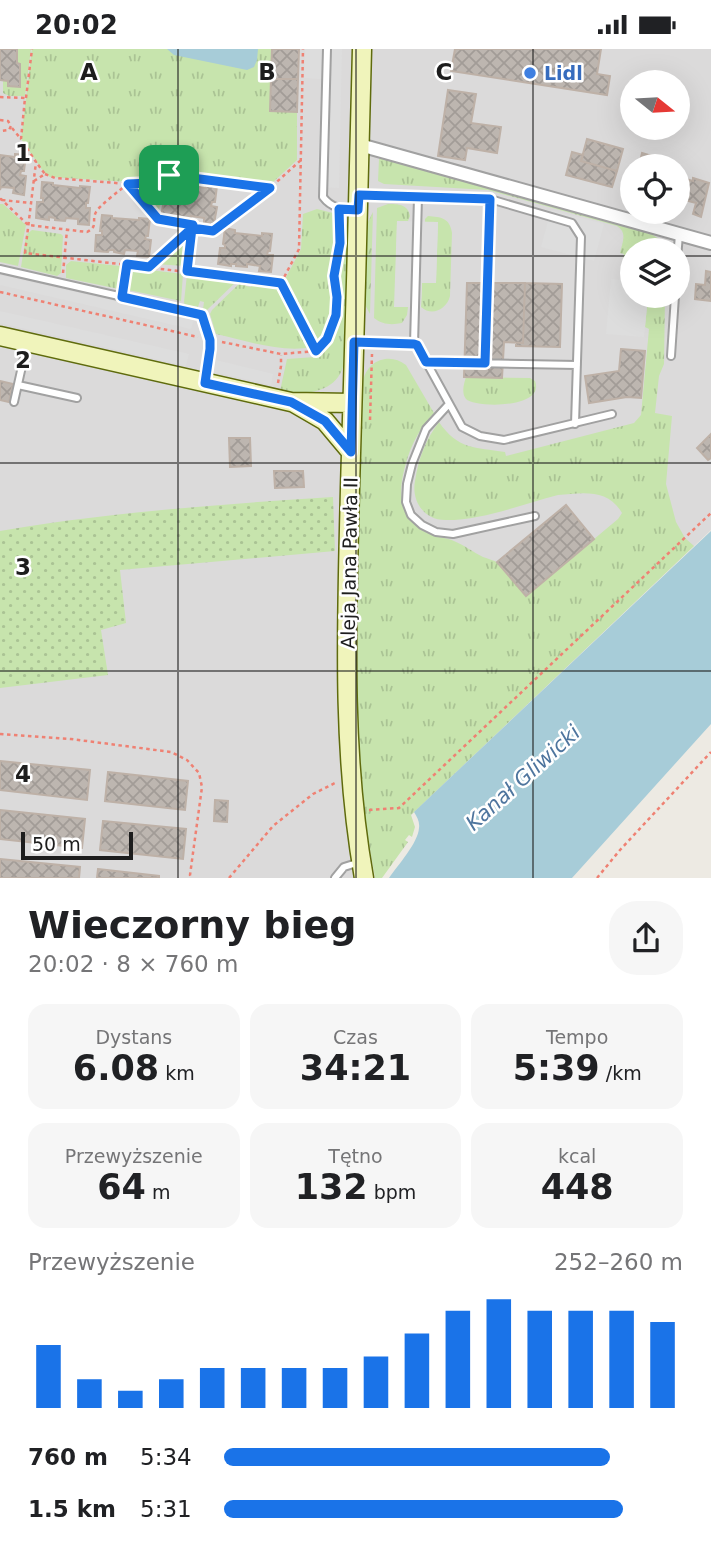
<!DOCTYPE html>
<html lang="pl">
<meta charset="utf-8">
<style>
body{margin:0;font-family:"DejaVu Sans",sans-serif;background:#f6f6f6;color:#202124;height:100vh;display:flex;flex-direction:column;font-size:26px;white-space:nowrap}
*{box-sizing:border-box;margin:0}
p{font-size:23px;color:#757577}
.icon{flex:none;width:38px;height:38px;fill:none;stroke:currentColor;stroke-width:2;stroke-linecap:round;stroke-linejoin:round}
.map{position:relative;height:829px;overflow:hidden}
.sheet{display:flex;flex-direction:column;background:#fff;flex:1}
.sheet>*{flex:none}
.needle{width:46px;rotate:108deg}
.fabs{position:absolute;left:620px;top:21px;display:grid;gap:14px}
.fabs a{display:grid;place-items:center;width:70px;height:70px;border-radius:50%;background:#fff;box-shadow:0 7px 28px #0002;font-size:35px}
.scale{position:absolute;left:21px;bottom:18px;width:112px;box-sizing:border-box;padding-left:7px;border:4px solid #1d1d1d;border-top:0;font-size:19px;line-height:24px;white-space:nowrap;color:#1d1d1d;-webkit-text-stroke:5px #fff;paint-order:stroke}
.pin{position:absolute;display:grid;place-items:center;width:60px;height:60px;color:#fff;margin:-30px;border-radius:14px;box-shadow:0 4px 10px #0006}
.round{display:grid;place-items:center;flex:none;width:74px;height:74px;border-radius:28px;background:#f6f6f6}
.overview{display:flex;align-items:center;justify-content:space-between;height:119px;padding:0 28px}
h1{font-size:38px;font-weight:600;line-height:52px}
.figures{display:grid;grid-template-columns:repeat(3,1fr);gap:10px;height:119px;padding:7px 28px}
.figures div{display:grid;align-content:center;border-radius:18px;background:#f6f6f6;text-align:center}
.figures b{font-size:35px;font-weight:600}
.figures small{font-size:19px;font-weight:400}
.figures p{font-size:19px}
.chart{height:196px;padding:14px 28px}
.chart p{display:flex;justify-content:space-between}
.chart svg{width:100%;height:126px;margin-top:7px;stroke:#1a73e8;stroke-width:6}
ul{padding:0 28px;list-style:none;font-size:23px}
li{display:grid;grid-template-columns:112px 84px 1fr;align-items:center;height:52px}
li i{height:18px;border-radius:9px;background:#1a73e8}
.status{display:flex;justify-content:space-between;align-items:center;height:49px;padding:0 35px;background:#fff;direction:ltr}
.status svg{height:19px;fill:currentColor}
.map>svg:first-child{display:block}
.residential{fill:#dbdada;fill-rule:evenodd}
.grass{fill:url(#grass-tufts)}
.garden{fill:url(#garden-dots)}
.parking{fill:#ddd}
.water{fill:#a7ccd8}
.building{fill:url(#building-cross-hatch);stroke:#beb1a7;stroke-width:2}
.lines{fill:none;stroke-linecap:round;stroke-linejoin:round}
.lane-casing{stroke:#a1a1a1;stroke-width:10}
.street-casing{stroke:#a1a1a1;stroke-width:16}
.secondary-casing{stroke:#5f6b0d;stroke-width:21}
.path{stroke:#ef8173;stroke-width:2.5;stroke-dasharray:3.5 3.5;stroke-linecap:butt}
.lane{stroke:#fff;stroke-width:6}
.street{stroke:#fff;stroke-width:12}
.secondary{stroke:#f0f4bb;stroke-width:18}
.route-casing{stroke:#fff;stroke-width:14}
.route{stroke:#1a73e8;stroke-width:9}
.grid{fill:none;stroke:#1d1d1d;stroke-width:2;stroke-opacity:0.55}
.shop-dot{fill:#3f7fe0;stroke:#fff;stroke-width:2.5}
.labels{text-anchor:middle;stroke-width:5;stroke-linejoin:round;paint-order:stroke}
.shop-label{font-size:19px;font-weight:bold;fill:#366cbe;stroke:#fff;text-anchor:start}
.street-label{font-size:19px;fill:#1d1d1d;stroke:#fff}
.water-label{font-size:21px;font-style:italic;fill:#4e759e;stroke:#fff}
.grid-label{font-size:23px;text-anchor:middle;font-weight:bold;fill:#1d1d1d;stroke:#fff;stroke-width:5;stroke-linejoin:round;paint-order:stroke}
</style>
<div class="status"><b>20:02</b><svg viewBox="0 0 49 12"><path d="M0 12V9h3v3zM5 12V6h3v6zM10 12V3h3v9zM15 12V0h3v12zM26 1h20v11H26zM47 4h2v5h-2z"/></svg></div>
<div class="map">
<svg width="711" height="829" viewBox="0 0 711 829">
<defs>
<pattern id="grass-tufts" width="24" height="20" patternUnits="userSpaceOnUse" patternTransform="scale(1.75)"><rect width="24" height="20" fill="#c7e4ad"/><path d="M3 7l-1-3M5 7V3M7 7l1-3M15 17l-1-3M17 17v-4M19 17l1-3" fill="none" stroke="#aac394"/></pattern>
<pattern id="garden-dots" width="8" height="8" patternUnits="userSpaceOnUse" patternTransform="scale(1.75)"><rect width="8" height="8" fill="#c7e4ad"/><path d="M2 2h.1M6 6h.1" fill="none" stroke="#aac394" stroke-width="1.8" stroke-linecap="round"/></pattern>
<pattern id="building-cross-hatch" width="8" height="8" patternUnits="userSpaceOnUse" patternTransform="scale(1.75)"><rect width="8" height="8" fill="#bdb6b0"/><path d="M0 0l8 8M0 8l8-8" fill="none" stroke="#a29c97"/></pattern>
</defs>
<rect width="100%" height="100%" fill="#edeae3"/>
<path class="residential" d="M0 0H711V481L414 763 359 829H0ZM632 33H677V79H632ZM632 117H677V163H632ZM632 201H677V247H632Z"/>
<path class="grass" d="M17 0H31L25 47H9L3 44V32H8L20 37V15L17 14Z
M32 0H272L270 62 297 63V111L270 136 168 124 149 131 129 133 50 128 45 125 21 90Z
M382 108 645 181 659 190 666 201H632V229L621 227 624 205 620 204C622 194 628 184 617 177L488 141 384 135 378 132 379 110Z
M166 129 163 146H162L158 166 133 137 151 135Z
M0 155H3L26 176 18 217 0 213Z
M388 155C398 155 408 155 410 167L408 172H397L395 258H408L407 266 402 274C392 276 383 276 374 269L377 159Z
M317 160 337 165 340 182 339 204 342 183 340 166 345 172 349 181 344 314C338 344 305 347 280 342L287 310 315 308 319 305 320 300 329 289 336 273 338 246 334 228 338 209C331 225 335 232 336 249 338 266 329 290 315 301L313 298C281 304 247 292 216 285L210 265 212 261 243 231H246V237L251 238 252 232 283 234 301 200 303 165Z
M373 163 370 265 364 254 367 175Z
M428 167C441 168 450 169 452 184L450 247C447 260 432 268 421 258L422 233H436L438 173H425V170Z
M32 181 61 185 63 187 61 224 57 227 21 218 26 186Z
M190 183 185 217 155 215Z
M71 212 121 217 123 219 121 238 119 240 66 229V216Z
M134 219 183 225 181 252 128 241 130 222Z
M187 225 239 230 207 261 203 260 204 253 200 252 198 258 185 256 184 253Z
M648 247H665L664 315 659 327 655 364 672 367 666 435 676 473 685 489 694 497 411 766 415 778 412 788 409 786 405 791 408 793 382 829H375L363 761 359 720 357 679 360 373C361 352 356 315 385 310 393 309 399 311 406 316L434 364C417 382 408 402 403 426 397 453 406 477 433 486 440 489 448 489 454 492 464 496 473 503 483 508 488 510 494 511 498 514 508 521 518 537 526 547L618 470 622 464C608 439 582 444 558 446 523 455 483 471 447 471 425 472 411 453 415 432 419 408 425 392 439 373 458 401 475 398 505 403L506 407 634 374 641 366 649 280 645 278Z
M466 328 530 329 535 332C546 360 474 359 466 350 461 344 464 334 466 328Z"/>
<path class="garden" d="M333 448 335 502 120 521 126 574 101 581 108 626 0 639V482C110 463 222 455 333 448Z"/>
<path class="parking" d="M305 0H342L339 139 317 138 321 30 304 29Z
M551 161 604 175 594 212 541 198Z
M397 172 438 173 436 234H422L421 258H394Z
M0 226 194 270 191 280 0 236Z
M611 230 632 232V247H648L644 288 606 285Z
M0 262 189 305 186 317 0 274Z
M216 311 273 325 271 336 214 323Z"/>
<path class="water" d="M167 0H258L257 11 254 18 247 21 174 6Z
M711 482V675L572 829H389C398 816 418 794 419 779 420 773 417 768 414 763Z"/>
<path class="building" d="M0 0H17V14L20 15V38L8 37V32L0 31Z
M272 0H299L298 30H271Z
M455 0H601L597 25 610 27 607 46 451 22Z
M271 30H298L297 63 270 62Z
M448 41 476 45 471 74 501 78 497 104 467 99 465 111 438 107Z
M587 90 623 100 617 122 581 112Z
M572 103 583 106 581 112 617 122 612 138 566 126Z
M642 104 655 108 653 117H639Z
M15 105 26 106 24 122H21L20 126 26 127 24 146 13 144 14 139 1 138 0 141V106L15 108Z
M693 129 709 134 701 168 693 165 696 154 681 150 686 130 693 132Z
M169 130 179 132V135L206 139V136L217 137 215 153H212L211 157 217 158 214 175 204 174V169L191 167 190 171 180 169V167L174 166V169L161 167 164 151H168L169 148 166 147Z
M42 133 53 134V136L80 139V137L90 138 88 154H86V159H90L89 176 78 175V170L66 169 65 172 55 171V169L49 168V171L36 169 37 153H43V149H41Z
M102 166 112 167V169L139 171V169L150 170 148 187H146L145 190 151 191 149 208 137 207 138 202 125 201 124 205 114 203V201H109L108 203 95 202 96 186H102V182H100Z
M225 179 235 181V184L262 187V184L272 185 270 202H268L267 206H273L271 223 259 222 260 217 247 215V218L236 217V215H231V217L218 215 220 199H225V196L223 195Z
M706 222 711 223V252L695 250 696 235 705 236Z
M467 234H525L523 294 504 293 502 329 464 328Z
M525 234 562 235 560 298 516 297V294H523Z
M621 300 645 302 641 349 627 348 589 354 585 327 619 322Z
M0 332 13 335 9 353 0 351Z
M711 385V409L708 411 697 399Z
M229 389H250L251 417 230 418Z
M274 422H303L304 438 275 439Z
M566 456 594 490 526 547 497 513Z
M0 712 90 721 87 751 0 741Z
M108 723 188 732 185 761 105 752Z
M215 751 228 752 227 773 214 772Z
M0 761 85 770 82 799 0 790Z
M103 772 186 780 183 810 100 801Z
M0 810 80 818 79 829H0Z
M98 820 159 827V829H97Z"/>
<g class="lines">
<g class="lane-casing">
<path id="lane" d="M327 0 323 148C332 160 343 160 358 161
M361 146 490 150 572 174 581 188 575 375
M677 209 679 186
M0 220 202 266 210 291V300L205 332
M356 293 417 296 462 378 480 387 504 391 612 365
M414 295 418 148
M671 307 675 247
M426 313 577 316
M485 314 490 150
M18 336 77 349
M14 353 27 295
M449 355 426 380 412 415 407 435 406 453 411 466 422 476 436 483 453 485 535 467
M335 829 344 818 360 813"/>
</g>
<g class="street-casing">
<path id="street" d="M360 96 711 194"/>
</g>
<g class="secondary-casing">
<path id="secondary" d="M362 0C359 146 354 293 350 439 347 570 341 699 364 829
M0 287 291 353 352 354
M294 354 325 372 351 403"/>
</g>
<path class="path" d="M0 48 25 49 21 90 36 113 25 204 281 234 316 302
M26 49 32 0
M0 71 8 72 11 77 9 81 0 82
M12 79 21 90
M45 125 55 129 128 135 150 133 169 126 270 139 301 111
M34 132 45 125 36 113
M128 135 158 170 193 176 192 179 149 217
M0 151 1 150 28 176 87 183C99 177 91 172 96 163 99 157 121 140 128 135
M2 151 30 154
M187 222 192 179 213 182 270 139
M63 224 67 181
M281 234 299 200 303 0
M123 240 126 215
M0 243 198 288
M222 293 281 305 316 302 327 290 336 266 337 249 334 227 340 198
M278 334 281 317V306
M370 371 372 305
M0 685 71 690 171 703 187 711 199 724 202 738 190 826 191 829
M369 761 399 759 711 464
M229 829 273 777 313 745 335 734
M597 829 620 801 711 703"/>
<use href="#lane" class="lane"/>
<use href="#street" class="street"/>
<use href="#secondary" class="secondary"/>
</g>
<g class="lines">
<g class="route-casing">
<path id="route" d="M169 126 150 134 128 135 158 170 193 176 192 179 149 218 127 215 122 248 202 266 210 291V300L205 334 291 353 325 372 351 403 354 293 414 295 417 296 426 313 485 314 490 150 359 146 358 161 339 160 340 194 334 227 337 248 336 266 327 290 316 302 281 234 187 222 192 179 213 182 270 139 169 126"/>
</g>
<use href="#route" class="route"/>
</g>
<path class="grid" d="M178 0V829M356 0V829M533 0V829M0 207H632M677 207H711M0 414H711M0 622H711"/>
<circle class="shop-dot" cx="530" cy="24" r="7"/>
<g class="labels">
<g class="shop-label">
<text x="544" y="31">Lidl</text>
</g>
<g class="street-label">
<text transform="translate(349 514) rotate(-89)" y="7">Aleja Jana Pawła II</text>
</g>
<g class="water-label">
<text transform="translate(523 729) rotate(-42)" y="7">Kanał Gliwicki</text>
</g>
</g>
<g class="grid-label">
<text x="89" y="31">A</text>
<text x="267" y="31">B</text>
<text x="444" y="31">C</text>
<text x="23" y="112">1</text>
<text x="23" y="319">2</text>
<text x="23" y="526">3</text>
<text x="23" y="733">4</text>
</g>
</svg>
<div class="fabs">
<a><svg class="needle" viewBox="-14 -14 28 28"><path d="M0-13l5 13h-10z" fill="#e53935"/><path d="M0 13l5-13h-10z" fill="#757577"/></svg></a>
<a><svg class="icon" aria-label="locate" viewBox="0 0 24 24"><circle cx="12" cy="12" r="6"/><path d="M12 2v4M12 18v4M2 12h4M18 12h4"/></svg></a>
<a><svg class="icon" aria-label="layers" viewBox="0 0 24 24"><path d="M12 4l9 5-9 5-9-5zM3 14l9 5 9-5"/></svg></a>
</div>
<div class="scale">50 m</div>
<div class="pin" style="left:169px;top:126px;background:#1e9e55"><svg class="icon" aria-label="arrive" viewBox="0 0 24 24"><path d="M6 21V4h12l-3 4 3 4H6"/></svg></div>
</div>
<section class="sheet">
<div class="overview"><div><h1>Wieczorny bieg</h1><p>20:02 · 8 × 760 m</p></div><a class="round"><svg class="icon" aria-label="share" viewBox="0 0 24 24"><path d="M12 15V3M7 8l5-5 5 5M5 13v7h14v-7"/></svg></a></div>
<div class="figures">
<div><p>Dystans</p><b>6.08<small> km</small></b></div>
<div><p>Czas</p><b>34:21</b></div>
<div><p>Tempo</p><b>5:39<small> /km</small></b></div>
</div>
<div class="figures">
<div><p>Przewyższenie</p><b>64<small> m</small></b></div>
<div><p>Tętno</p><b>132<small> bpm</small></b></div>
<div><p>kcal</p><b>448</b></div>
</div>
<div class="chart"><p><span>Przewyższenie</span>252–260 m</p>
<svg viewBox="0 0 160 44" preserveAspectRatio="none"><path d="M5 44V22M15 44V34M25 44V38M35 44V34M45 44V30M55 44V30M65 44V30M75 44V30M85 44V26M95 44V18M105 44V10M115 44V6M125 44V10M135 44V10M145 44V10M155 44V14"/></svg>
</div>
<ul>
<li><b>760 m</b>5:34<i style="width:84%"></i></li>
<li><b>1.5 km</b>5:31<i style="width:87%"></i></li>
</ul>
</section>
